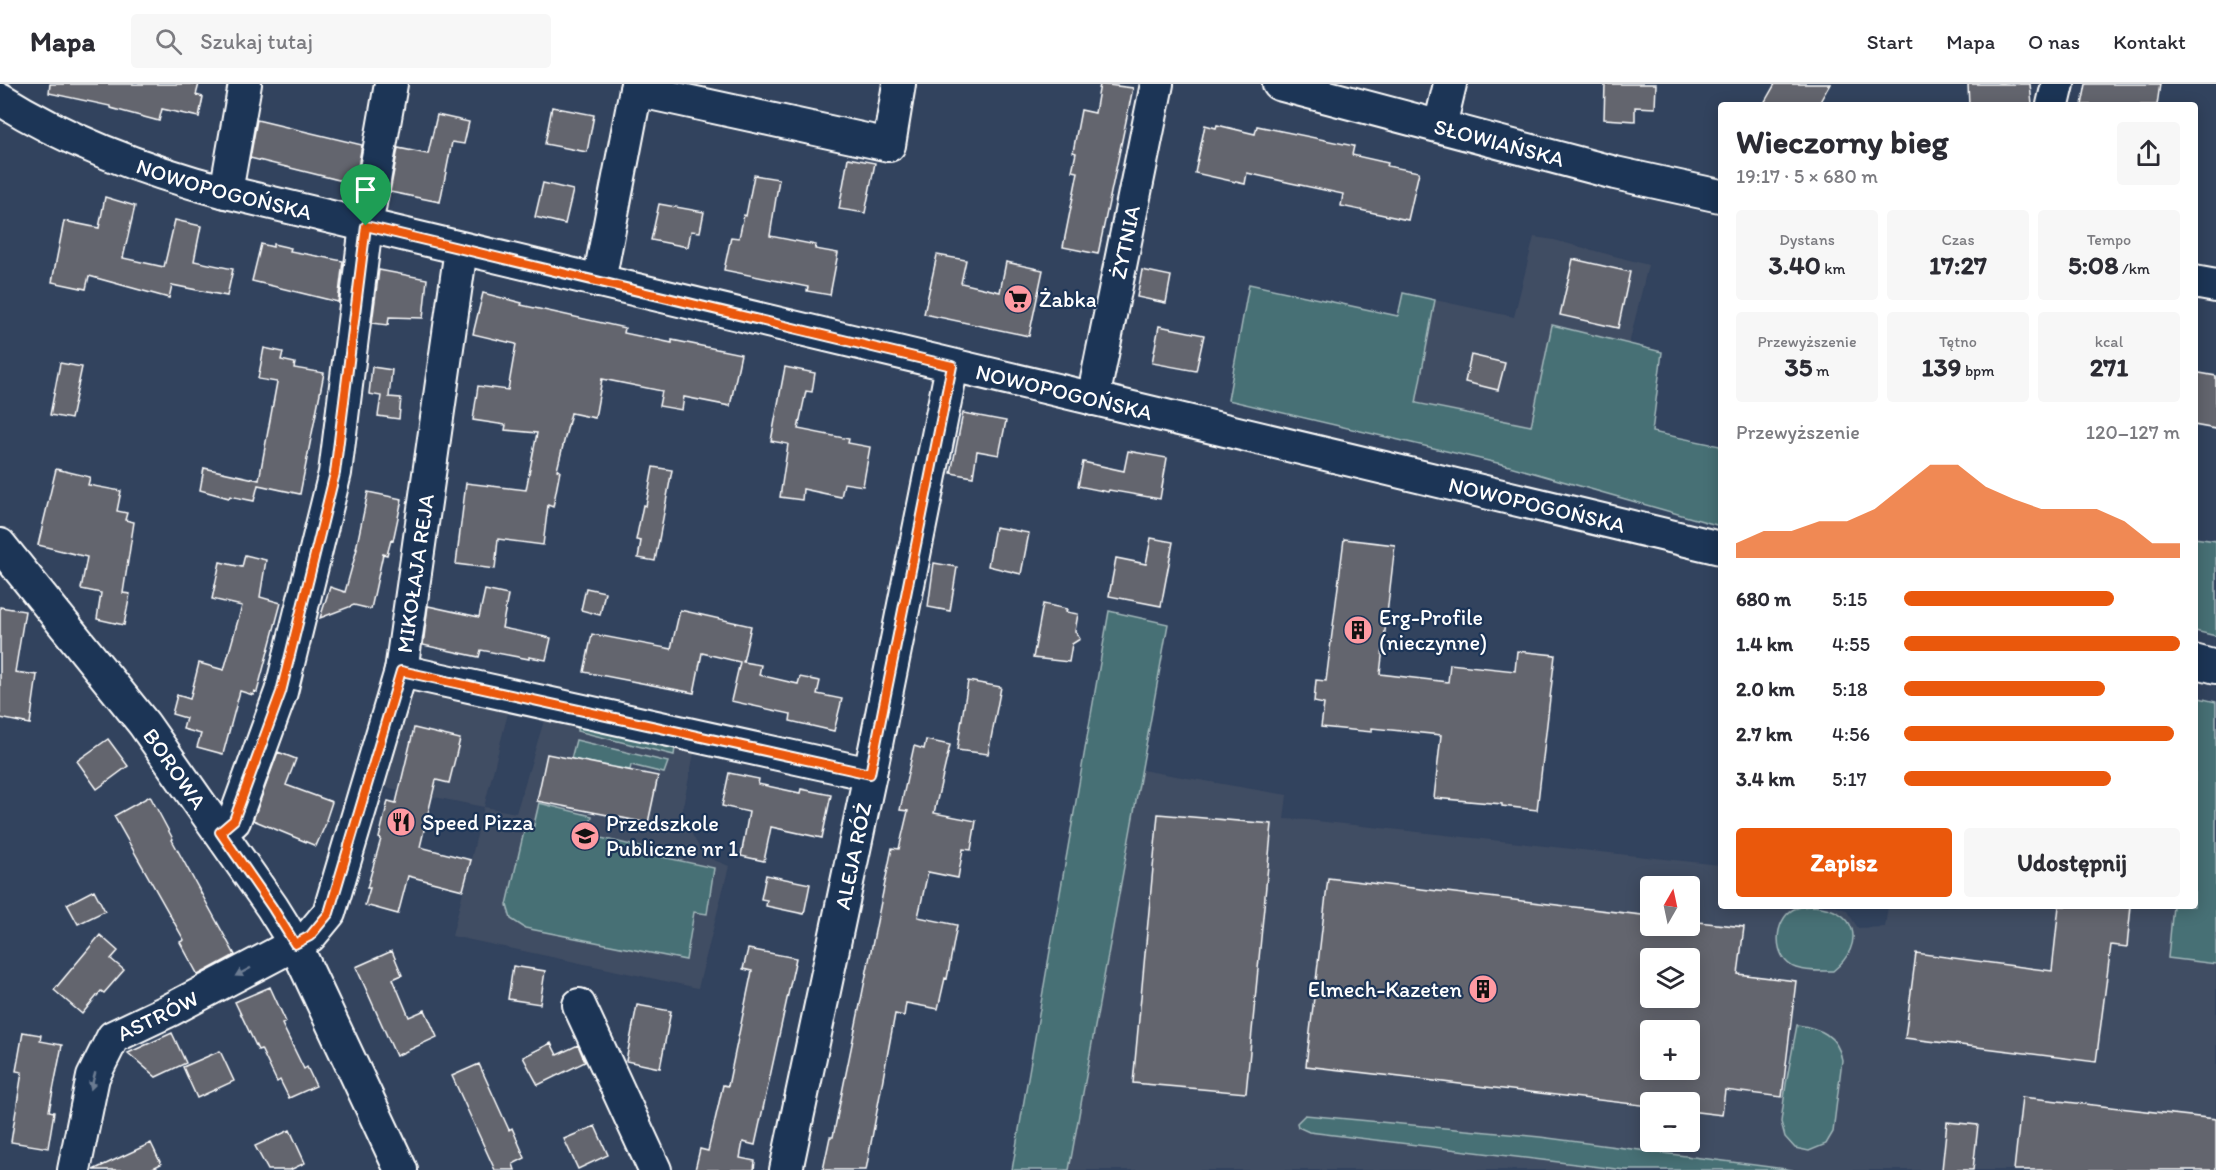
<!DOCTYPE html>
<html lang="pl">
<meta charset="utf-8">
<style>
body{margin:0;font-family:Itim,sans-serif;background:#f7f7f7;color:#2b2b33;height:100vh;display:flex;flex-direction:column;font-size:22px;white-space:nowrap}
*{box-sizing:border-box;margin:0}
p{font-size:20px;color:#7c7c81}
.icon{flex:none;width:33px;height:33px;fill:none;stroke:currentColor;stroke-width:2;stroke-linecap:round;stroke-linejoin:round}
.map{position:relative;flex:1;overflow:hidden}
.panel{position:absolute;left:1718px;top:18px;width:480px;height:807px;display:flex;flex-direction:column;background:#fff;border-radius:6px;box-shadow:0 3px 15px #0003}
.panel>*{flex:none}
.needle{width:39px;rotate:9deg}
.tools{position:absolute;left:1640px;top:792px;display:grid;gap:12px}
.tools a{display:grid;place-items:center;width:60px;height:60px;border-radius:6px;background:#fff;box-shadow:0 3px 15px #0003;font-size:30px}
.pin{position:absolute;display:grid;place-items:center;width:51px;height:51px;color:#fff;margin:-62px -26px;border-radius:50% 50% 50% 0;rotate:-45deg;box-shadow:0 0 6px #0007}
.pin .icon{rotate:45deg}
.round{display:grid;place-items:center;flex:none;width:63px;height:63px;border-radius:6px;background:#f7f7f7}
.overview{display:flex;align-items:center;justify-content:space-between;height:102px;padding:0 18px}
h1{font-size:33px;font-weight:800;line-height:45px}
.stats{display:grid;grid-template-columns:repeat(3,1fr);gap:9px;height:102px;padding:6px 18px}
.stats div{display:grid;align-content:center;border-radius:6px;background:#f7f7f7;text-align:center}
.stats b{font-size:26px;font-weight:800}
.stats small{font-size:16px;font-weight:400}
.stats p{font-size:16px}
.chart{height:168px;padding:12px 18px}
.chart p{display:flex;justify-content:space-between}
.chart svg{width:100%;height:108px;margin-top:6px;fill:#ea580c;opacity:.7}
.primary-button{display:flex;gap:12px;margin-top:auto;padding:12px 18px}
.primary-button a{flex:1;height:69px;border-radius:6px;background:#ea580c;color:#fff;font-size:24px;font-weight:800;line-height:69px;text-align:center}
.primary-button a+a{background:#f7f7f7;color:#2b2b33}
ul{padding:0 18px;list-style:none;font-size:20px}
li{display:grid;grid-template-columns:96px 72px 1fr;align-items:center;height:45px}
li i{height:15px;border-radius:8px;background:#ea580c}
header{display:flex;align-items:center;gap:36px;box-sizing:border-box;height:84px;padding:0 30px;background:#fff;border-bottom:2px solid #e1e1e2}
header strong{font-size:28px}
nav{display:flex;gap:33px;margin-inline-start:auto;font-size:21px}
.search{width:420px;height:54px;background:#f7f7f7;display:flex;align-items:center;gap:15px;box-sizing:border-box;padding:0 21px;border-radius:6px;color:#7c7c81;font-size:22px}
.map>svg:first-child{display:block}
.built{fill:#414d63;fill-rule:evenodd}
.green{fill:#466f75;stroke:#a2b7ba;stroke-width:1.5}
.building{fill:#64656e;stroke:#fff;stroke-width:1.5;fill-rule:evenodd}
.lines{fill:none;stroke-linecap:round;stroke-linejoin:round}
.minor-casing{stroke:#fff;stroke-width:36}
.minor{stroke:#1d3557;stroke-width:32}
.oneway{fill:#6c7c92}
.route-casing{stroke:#fff;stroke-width:12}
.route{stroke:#ea580c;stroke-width:8}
.labels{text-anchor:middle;stroke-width:4.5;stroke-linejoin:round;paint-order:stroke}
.street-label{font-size:22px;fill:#fff;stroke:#1d3557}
.poi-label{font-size:22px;fill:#fff;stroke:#1d3557;text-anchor:start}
</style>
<header>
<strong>Mapa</strong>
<div class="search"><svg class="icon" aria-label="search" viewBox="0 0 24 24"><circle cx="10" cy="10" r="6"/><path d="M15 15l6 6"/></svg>Szukaj tutaj</div>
<nav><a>Start</a><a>Mapa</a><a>O nas</a><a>Kontakt</a></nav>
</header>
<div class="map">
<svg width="2216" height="1086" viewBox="0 0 2216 1086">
<rect width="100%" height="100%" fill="#32435e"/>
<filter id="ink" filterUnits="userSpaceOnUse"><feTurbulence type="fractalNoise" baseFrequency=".0167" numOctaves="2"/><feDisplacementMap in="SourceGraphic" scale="12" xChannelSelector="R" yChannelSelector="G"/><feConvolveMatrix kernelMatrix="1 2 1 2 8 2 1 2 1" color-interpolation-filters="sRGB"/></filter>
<g filter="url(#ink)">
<path class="built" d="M1534 153 1554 156 1648 181 1629 260 1552 241 1531 342 1416 319 1435 216 1514 233Z
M425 606 510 621 484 723 516 729 546 630 695 665 681 731 704 772 729 782 698 904 452 852 484 723 380 702 407 609Z
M1141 686 1287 711 1284 735 1307 736 1720 781V822H1833L1846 826 1858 844 1885 843 1888 822H2173L2168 874 2216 880V1086H1069ZM1650 802H1689V842H1650ZM1650 874H1689V914H1650ZM1650 946H1689V986H1650ZM1650 1018H1689V1058H1650Z"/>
<path class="green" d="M1249 200 1398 232 1403 209 1435 216 1416 319 1531 342 1552 241 1662 268 1652 348 1720 362V442L1506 381 1228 316Z
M2194 454 2216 457V552L2195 547Z
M1109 527 1168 540 1069 1086H1012Z
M2195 613 2216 618V880L2168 874 2173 822H2194Z
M578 641 675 664 674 671 577 647Z
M576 656 668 678 664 689 631 681 630 686 571 675Z
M539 719 592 732 588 751 653 766V771L714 784 707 830 694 828 686 876 525 844 511 835 507 821 525 743 533 745Z
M1813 822C1856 825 1867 859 1833 887 1822 887 1807 888 1796 884 1772 875 1773 836 1794 825 1799 823 1808 822 1813 822Z
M1797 941C1819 944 1838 951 1842 976L1833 1048 1826 1060 1809 1067 1795 1064 1785 1053 1781 1038 1786 1000Z
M1305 1031 1540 1053 1793 1086H1625L1309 1048 1298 1043 1297 1039Z"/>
<path class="building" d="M50 0H199L196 11 203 13 199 33 162 25 159 37 110 24V22L49 9Z
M1100 0 1133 4 1098 170 1063 163 1078 88 1072 87 1076 69 1073 68 1081 26 1095 29Z
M1605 0H1656L1655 24 1635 23V37L1604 35Z
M1775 0H1830L1818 21H1763Z
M1968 0H2030L2032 21H1969Z
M2086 0H2160L2157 21H2082Z
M552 23 594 31 587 68 545 60Z
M437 31 469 38 464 60 452 58 440 118 390 108 398 64 428 70Z
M257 36 362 61 355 100 250 74Z
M1205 41 1216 44 1217 41 1255 50 1257 42 1354 62 1352 71 1388 79 1387 82 1419 88 1408 136 1341 122 1343 110 1291 99 1247 89 1245 100 1195 89Z
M848 74 875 79 865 129 839 125Z
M754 91 779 95 770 152 816 161 815 165 838 169 830 211 807 207 808 203 724 186 731 153 739 154 744 131 746 132Z
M543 99 573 106 565 140 535 133Z
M105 113 135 122 123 174 164 183 175 136 201 142 194 177 233 185 227 212 172 201 169 214 89 192 86 205 52 198 64 137 99 144Z
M659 120 704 128 700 148 691 147 688 163 651 156Z
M261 160 273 163V160L291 164 290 167 343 177 338 218 252 197Z
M937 171 966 176 961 199 1000 208 1006 178 1043 186 1029 252 924 230Z
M1573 175 1630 188 1618 244 1560 231Z
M379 186 427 195 423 234 389 233 388 241 372 239Z
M1142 186 1171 192 1166 219 1137 213Z
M483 209 522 219 521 221 625 244 624 249 672 259V256L741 270 730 322 684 313 682 326 659 322 662 307 602 295 595 334 571 329 557 386 560 387 553 423 548 421 543 461 498 455 495 485 456 480 466 399 526 406 537 349 505 346 506 341 473 336 478 302 508 306 516 260 473 250Z
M1159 242 1204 251 1196 287 1152 279Z
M264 264 283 268 281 276 295 279 294 284 324 289 300 410 258 401 254 417 230 412 229 414 200 406 204 384 259 396 277 298 258 295Z
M1471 271 1505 279 1498 306 1465 298Z
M60 279 82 283 71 335 50 331Z
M372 283 392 286 389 313 401 314 399 335 378 332 381 312 369 310Z
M785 283 815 289 812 308 806 307 798 345 849 355 848 359 870 363 863 402 844 399 841 413 803 405 802 416 780 413 788 360 771 357Z
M2194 288 2216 292V345L2194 341Z
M963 329 1006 337 999 371 977 367 973 393 951 389Z
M1128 367 1167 374 1160 415 1109 406 1108 408 1078 402 1083 378 1124 387Z
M653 383 672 386 655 477 638 474 641 457 636 456 643 421 646 422Z
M56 385 90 393 88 401 121 407 117 427 127 429 125 436 134 438 123 509 130 510 124 541 97 535 101 509 81 505 87 473 38 461Z
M368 408 402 415 393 457 391 456 387 471 383 470 371 525 354 521 320 534 330 503 345 508 357 465H356Z
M995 443 1029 449 1021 490 988 482Z
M1151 454 1173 458 1161 522 1109 512 1116 474 1146 480Z
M1344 455 1395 461 1380 590 1448 598 1450 580 1515 587 1517 567 1555 571 1537 726 1502 722V720L1434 714 1441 651 1372 644V648L1321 643 1324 620 1314 618 1316 596 1326 597Z
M245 471 266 476 260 513 281 519 257 608 254 607 253 611 240 607 223 670 197 663 201 650 183 645 186 634 172 630 177 611 190 615 199 579 224 586 242 522 212 515 220 478 242 483Z
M934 479 957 483 950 527 928 523Z
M586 504 605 508 600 531 581 526Z
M485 506 508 511 502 544 551 554 546 576 529 573V575L481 566 479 573 423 561 428 522 479 533Z
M1043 520 1067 525 1066 528 1078 530 1075 547 1080 555 1072 560 1069 578 1033 574Z
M0 523 25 527 15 588 37 591 30 640 0 634Z
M680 526 751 542 743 578 761 581 759 591 798 600 800 593 820 597 817 610 842 615 834 647 790 637 791 630 731 617 740 578 702 569 694 609 584 588 592 550 671 565Z
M968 597 1001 603 988 670 957 666Z
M414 644 460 655 449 699 436 696 420 763 471 776 463 806 408 792 398 830 365 821 370 804H367L381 755 379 754 388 717 396 719Z
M108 655 128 682 97 705 77 677Z
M926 656 950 661 934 729 976 737 971 766 963 765 958 794 928 788 918 833 957 841 947 895 945 894 938 925 906 919 904 932 895 930 866 1086H823L830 1053H833L892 764 899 765 908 727 900 726 914 662 924 665Z
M278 668 296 675 286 701 332 718 326 736 327 737 316 762 253 736Z
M547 670 658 692 648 739 537 717Z
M729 689 759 695 758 700 800 709 801 705 831 711 822 754 771 743 764 777 741 772 749 728 722 722Z
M150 712 173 755 172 756 235 871 198 891 180 858 184 856 114 732Z
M1158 730 1272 740 1246 1009 1133 999Z
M766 791 810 800 804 830 766 822 767 816 761 815Z
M1328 794 1650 832V842H1689V837L1744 843 1738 890 1796 897 1782 1013 1725 1006 1722 1031 1689 1027V1018H1650V1022L1306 982ZM1650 874H1689V914H1650ZM1650 946H1689V986H1650Z
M94 806 105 827 78 840 67 820Z
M2059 822H2131L2127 863 2111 861 2096 978 1905 954 1916 869 2052 887Z
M100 851 118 867 111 875 124 886 104 909 101 907 82 930 54 906Z
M748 865 796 874 755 1061 743 1058 740 1074 755 1077 754 1086H695L700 1065 708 1067 723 1001 728 1002 752 887 743 885Z
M392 867 402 891 393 895 409 933 425 926 437 953 396 972 356 883Z
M513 882 545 887 540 920 508 915Z
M270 903 286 938 282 940 304 985 307 983 316 1002 289 1014 280 996 277 998 261 965 258 966 235 918Z
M637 921 671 927 660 984 626 977Z
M23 948 41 951 40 957 62 961 49 1027 54 1028 48 1064 11 1058 22 988 16 987Z
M172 949 186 979 156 993 128 969Z
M551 959 557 971 578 961 585 978 538 1001 523 973Z
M220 967 234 997 197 1014 183 983Z
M479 980 509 1046 512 1044 525 1074 513 1080 515 1086H495L452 992Z
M2022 1013 2216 1035V1086H2014Z
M1947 1038 1978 1041 1973 1086H1942Z
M595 1042 608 1071 578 1085 564 1055Z
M290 1046 305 1079 290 1086H268L255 1062Z
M151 1059 161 1080 149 1086H93Z"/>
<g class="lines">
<g class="minor-casing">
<g id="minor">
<path id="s1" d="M1279 0 1615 89 1720 112"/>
<path d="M636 6 889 61 899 0"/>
<path id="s2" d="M0 15C70 59 146 87 226 108L1720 464"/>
<path d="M2053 21 2058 0"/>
<path d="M1440 42 1450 0"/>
<path d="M226 108 245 0"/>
<path d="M599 197 637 0"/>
<path d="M2194 198 2216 202"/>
<path id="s3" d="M1093 315 1157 0"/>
<path id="s4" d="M0 461 144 640 272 823 295 860 401 1086"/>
<path d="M2194 577 2216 583"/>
<path d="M401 587 870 690"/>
<path d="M220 748 234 737 281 608 335 389 366 142 391 0"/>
<path d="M579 921 655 1086"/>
<path id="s5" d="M74 1086 93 993 113 953 170 926 295 860 310 852 329 829 401 587 461 165"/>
<path id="s6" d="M786 1086 870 690 952 282"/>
</g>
</g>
<use href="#minor" class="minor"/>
</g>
<defs><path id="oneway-solid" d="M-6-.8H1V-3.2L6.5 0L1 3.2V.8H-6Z" transform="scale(1.5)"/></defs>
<g class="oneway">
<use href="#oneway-solid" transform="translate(243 888) rotate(152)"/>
<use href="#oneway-solid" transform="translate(93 997) rotate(105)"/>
</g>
</g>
<g class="lines" filter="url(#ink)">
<g class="route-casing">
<path id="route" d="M366 142 952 282 870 690 401 587 329 829 310 852 295 860 272 823 220 748 234 736 281 608 335 389Z"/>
</g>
<use href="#route" class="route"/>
</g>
<defs>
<g id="supermarket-disc" transform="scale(1.5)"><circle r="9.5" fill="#ff9aa2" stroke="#1d3557"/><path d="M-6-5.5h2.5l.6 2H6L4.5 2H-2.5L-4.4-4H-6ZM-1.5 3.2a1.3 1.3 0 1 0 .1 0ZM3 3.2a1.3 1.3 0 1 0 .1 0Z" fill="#111"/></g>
<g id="building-disc" transform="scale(1.5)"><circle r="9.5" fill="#ff9aa2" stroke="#1d3557"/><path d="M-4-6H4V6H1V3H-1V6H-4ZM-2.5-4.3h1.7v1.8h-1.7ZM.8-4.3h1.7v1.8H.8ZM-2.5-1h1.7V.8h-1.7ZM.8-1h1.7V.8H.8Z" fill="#111"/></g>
<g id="restaurant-disc" transform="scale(1.5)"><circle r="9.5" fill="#ff9aa2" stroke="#1d3557"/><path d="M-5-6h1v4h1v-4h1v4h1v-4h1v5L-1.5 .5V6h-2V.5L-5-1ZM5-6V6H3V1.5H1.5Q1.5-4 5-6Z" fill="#111"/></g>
<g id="school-disc" transform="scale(1.5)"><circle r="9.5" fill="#ff9aa2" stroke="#1d3557"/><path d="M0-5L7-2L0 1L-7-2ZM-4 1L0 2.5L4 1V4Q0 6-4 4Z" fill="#111"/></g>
</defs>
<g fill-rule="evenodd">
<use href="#supermarket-disc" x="1018" y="215"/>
<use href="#building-disc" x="1358" y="546"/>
<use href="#restaurant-disc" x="401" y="738"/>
<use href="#school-disc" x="585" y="752"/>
<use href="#building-disc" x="1483" y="905"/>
</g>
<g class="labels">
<g class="street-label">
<text dy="8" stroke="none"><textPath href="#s1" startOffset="228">SŁOWIAŃSKA</textPath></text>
<text dy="8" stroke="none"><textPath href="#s2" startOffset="243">NOWOPOGOŃSKA</textPath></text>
<text dy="8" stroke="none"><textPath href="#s3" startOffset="160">ŻYTNIA</textPath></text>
<text dy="8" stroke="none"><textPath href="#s2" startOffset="1107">NOWOPOGOŃSKA</textPath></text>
<text dy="8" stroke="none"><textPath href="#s2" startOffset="1593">NOWOPOGOŃSKA</textPath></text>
<text dy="8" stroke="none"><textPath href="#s5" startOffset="742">MIKOŁAJA REJA</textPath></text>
<text dy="8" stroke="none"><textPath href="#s4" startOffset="284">BOROWA</textPath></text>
<text dy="8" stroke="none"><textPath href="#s6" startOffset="321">ALEJA RÓŻ</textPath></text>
<text dy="8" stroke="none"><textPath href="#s5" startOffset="189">ASTRÓW</textPath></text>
</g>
<g class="poi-label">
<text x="1039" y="223">Żabka</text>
<text x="1379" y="541">Erg-Profile<tspan x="1379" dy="25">(nieczynne)</tspan></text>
<text x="422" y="746">Speed Pizza</text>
<text x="606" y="747">Przedszkole<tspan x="606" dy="25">Publiczne nr 1</tspan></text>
<text x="1462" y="913" text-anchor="end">Elmech-Kazeten</text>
</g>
</g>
</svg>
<div class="tools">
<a><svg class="needle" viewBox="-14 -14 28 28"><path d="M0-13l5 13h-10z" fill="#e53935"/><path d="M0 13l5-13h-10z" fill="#7c7c81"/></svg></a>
<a><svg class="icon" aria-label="layers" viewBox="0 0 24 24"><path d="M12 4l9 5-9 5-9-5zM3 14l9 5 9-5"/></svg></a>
<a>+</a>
<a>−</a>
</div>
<div class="pin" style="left:366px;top:142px;background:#1e9e55"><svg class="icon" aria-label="arrive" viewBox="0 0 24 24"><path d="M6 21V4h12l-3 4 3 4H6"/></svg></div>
<section class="panel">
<div class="overview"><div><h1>Wieczorny bieg</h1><p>19:17 · 5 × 680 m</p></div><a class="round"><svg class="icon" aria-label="share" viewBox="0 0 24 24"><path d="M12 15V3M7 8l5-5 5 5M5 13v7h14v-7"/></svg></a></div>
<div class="stats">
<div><p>Dystans</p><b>3.40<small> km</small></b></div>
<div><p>Czas</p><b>17:27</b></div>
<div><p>Tempo</p><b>5:08<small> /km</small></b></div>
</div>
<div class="stats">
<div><p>Przewyższenie</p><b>35<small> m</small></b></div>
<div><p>Tętno</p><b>139<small> bpm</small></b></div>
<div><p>kcal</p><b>271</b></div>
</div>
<div class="chart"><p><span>Przewyższenie</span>120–127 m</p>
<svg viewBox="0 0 160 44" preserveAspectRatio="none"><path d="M0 44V38L10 33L20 33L30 29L40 29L50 24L60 15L70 6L80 6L90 15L100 20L110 24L120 24L130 24L140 29L150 38L160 38V44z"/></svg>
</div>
<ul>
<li><b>680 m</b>5:15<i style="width:76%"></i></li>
<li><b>1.4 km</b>4:55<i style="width:100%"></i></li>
<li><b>2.0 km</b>5:18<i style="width:73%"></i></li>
<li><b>2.7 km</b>4:56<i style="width:98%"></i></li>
<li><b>3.4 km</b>5:17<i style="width:75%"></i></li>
</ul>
<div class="primary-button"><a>Zapisz</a><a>Udostępnij</a></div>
</section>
</div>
